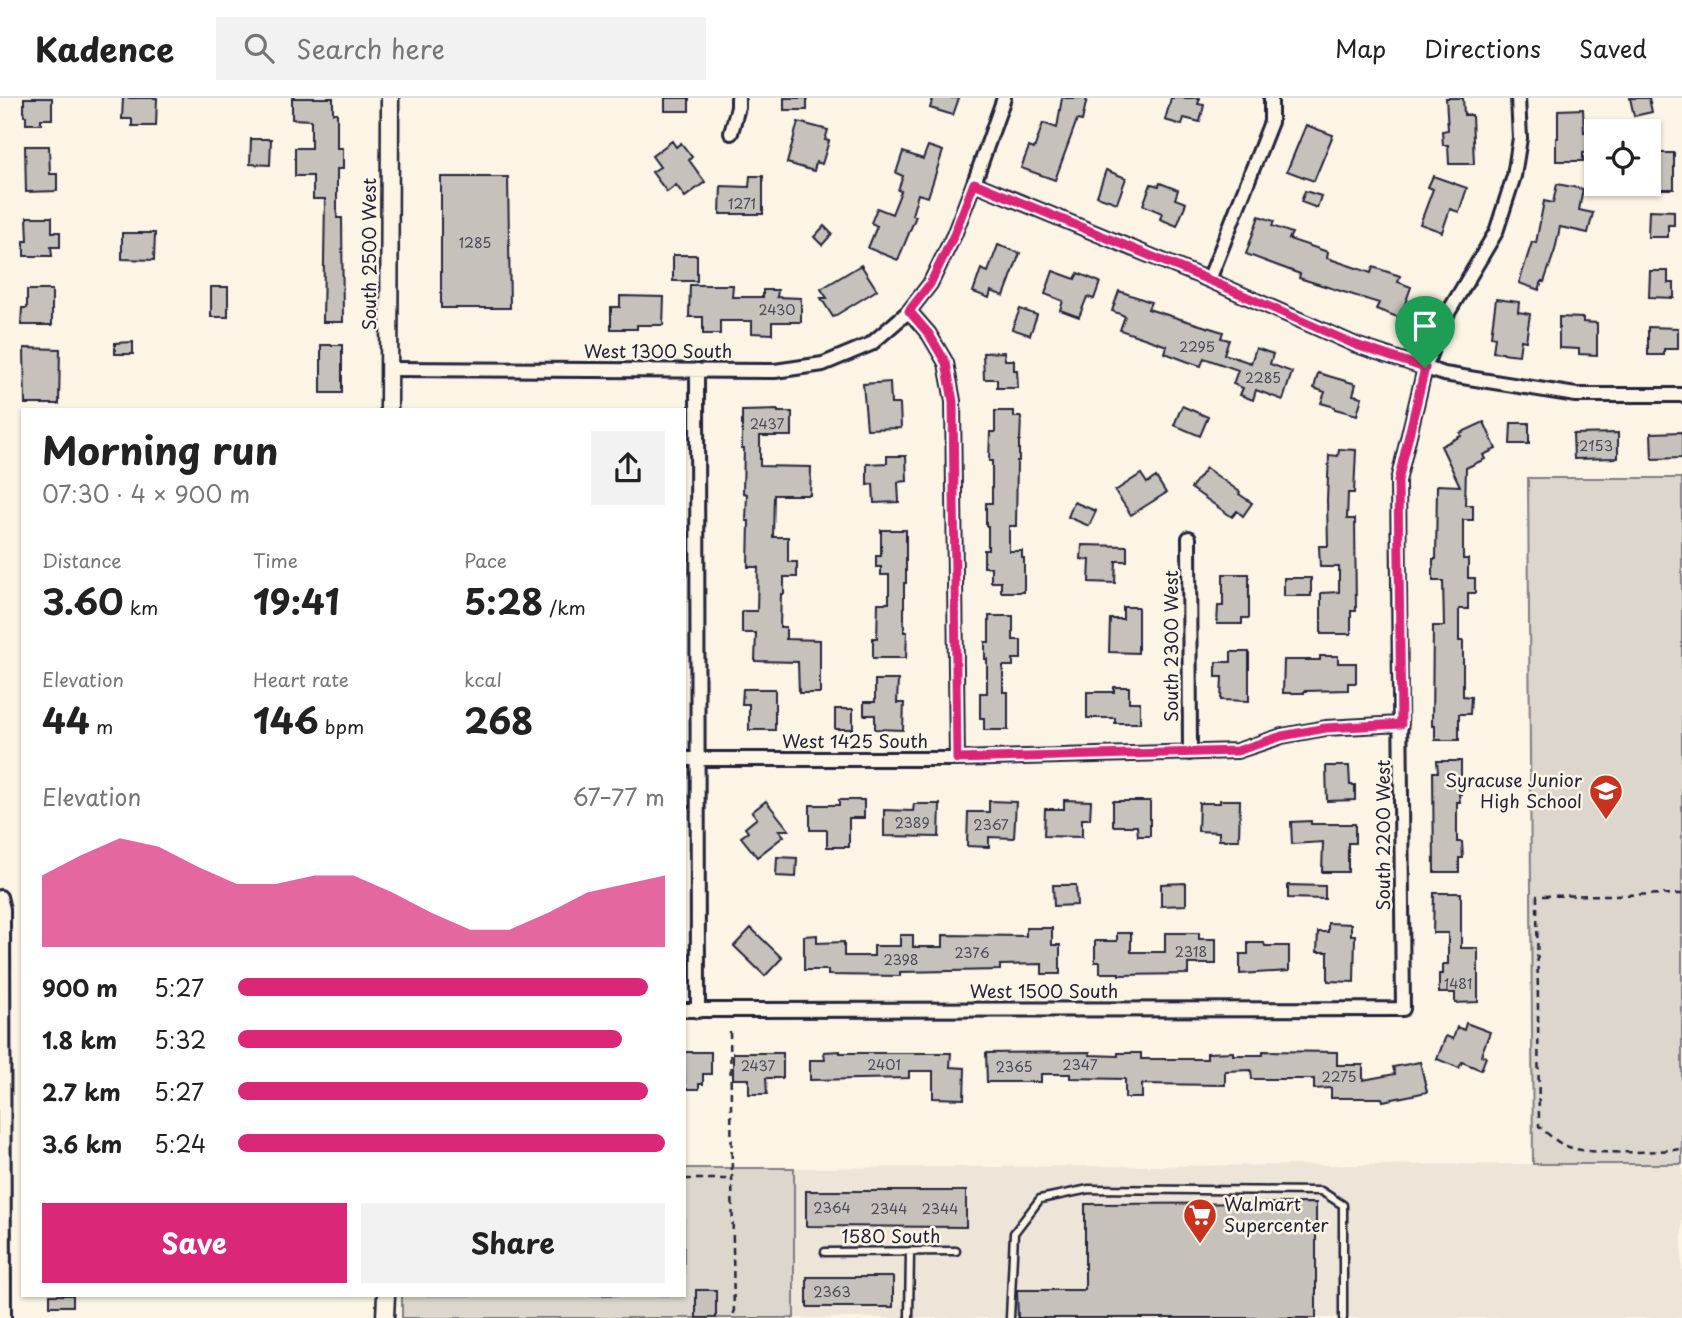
<!DOCTYPE html>
<meta charset="utf-8">
<style>
body{margin:0;font-family:"Playpen Sans",sans-serif;background:#f2f2f2;color:#222;height:100vh;display:flex;flex-direction:column;font-size:26px;white-space:nowrap}
*{box-sizing:border-box;margin:0}
p{font-size:23px;color:#767676}
.icon{flex:none;width:38px;height:38px;fill:none;stroke:currentColor;stroke-width:2;stroke-linecap:round;stroke-linejoin:round}
.map{position:relative;flex:1;overflow:hidden}
.panel{position:absolute;left:21px;top:310px;width:665px;height:889px;display:flex;flex-direction:column;background:#fff;border-radius:0px;box-shadow:0 2px 5px #0004}
.panel>*{flex:none}
.tools{position:absolute;left:1584px;top:21px;display:grid;gap:14px}
.tools a{display:grid;place-items:center;width:77px;height:77px;border-radius:0px;background:#fff;box-shadow:0 2px 5px #0004;font-size:35px}
.pin{position:absolute;display:grid;place-items:center;width:60px;height:60px;color:#fff;margin:-72px -30px;border-radius:50% 50% 50% 0;rotate:-45deg;box-shadow:0 0 7px #0007}
.pin .icon{rotate:45deg}
.round{display:grid;place-items:center;flex:none;width:74px;height:74px;border-radius:0px;background:#f2f2f2}
.summary{display:flex;align-items:center;justify-content:space-between;height:119px;padding:0 21px}
h1{font-size:38px;font-weight:700;line-height:52px}
.stats{display:grid;grid-template-columns:repeat(3,1fr);gap:10px;height:119px;padding:7px 21px}
.stats div{display:grid;align-content:center}
.stats b{font-size:35px;font-weight:700}
.stats small{font-size:19px;font-weight:400}
.stats p{font-size:19px}
.chart{height:196px;padding:14px 21px}
.chart p{display:flex;justify-content:space-between}
.chart svg{width:100%;height:126px;margin-top:7px;fill:#db2777;opacity:.7}
.primary-button{display:flex;gap:14px;margin-top:auto;padding:14px 21px}
.primary-button a{flex:1;height:80px;border-radius:0px;background:#db2777;color:#fff;font-size:28px;font-weight:700;line-height:80px;text-align:center}
.primary-button a+a{background:#f2f2f2;color:#222}
ul{padding:0 21px;list-style:none;font-size:23px}
li{display:grid;grid-template-columns:112px 84px 1fr;align-items:center;height:52px}
li i{height:18px;border-radius:9px;background:#db2777}
header{display:flex;align-items:center;gap:42px;box-sizing:border-box;height:98px;padding:0 35px;background:#fff;border-bottom:2px solid #e0e0e0}
header strong{font-size:33px}
nav{display:flex;gap:38px;margin-inline-start:auto;font-size:24px}
.search{width:490px;height:63px;background:#f2f2f2;display:flex;align-items:center;gap:18px;box-sizing:border-box;padding:0 24px;border-radius:0px;color:#767676;font-size:26px}
.map>svg:first-child{display:block}
.built{fill:#ece5d8}
.green{fill:#dcd6cc;stroke:#7f7c84;stroke-width:2}
.building{fill:#c6c1bb;stroke:#22223b;stroke-width:2}
.lines{fill:none;stroke-linecap:round;stroke-linejoin:round}
.lane-casing{stroke:#22223b;stroke-width:11}
.street-casing{stroke:#22223b;stroke-width:18}
.secondary-casing{stroke:#22223b;stroke-width:21}
.path{stroke:#22223b;stroke-width:2.5;stroke-dasharray:7 5;stroke-linecap:butt}
.lane{stroke:#fcf5e5;stroke-width:6}
.street{stroke:#fcf5e5;stroke-width:12}
.secondary{stroke:#fcf5e5;stroke-width:16}
.route-casing{stroke:#fff;stroke-width:14}
.route{stroke:#db2777;stroke-width:9}
.labels{text-anchor:middle;stroke-width:5;stroke-linejoin:round;paint-order:stroke}
.number-label{font-size:14px;fill:#4b4a5b}
.street-label{font-size:18px;fill:#22223b;stroke:#fcf5e5}
.poi-label{font-size:18px;fill:#22223b;stroke:#fcf5e5;text-anchor:end}
</style>
<header>
<strong>Kadence</strong>
<div class="search"><svg class="icon" aria-label="search" viewBox="0 0 24 24"><circle cx="10" cy="10" r="6"/><path d="M15 15l6 6"/></svg>Search here</div>
<nav><a>Map</a><a>Directions</a><a>Saved</a></nav>
</header>
<div class="map">
<svg width="1682" height="1220" viewBox="0 0 1682 1220">
<rect width="100%" height="100%" fill="#fcf5e5"/>
<filter id="ink" filterUnits="userSpaceOnUse"><feTurbulence type="fractalNoise" baseFrequency=".0143" numOctaves="2"/><feDisplacementMap in="SourceGraphic" scale="14" xChannelSelector="R" yChannelSelector="G"/><feConvolveMatrix kernelMatrix="1 2 1 2 8 2 1 2 1" color-interpolation-filters="sRGB"/></filter>
<g filter="url(#ink)">
<path class="built" d="M1528 380H1682V1220H794V1070L1533 1066Z"/>
<path class="green" d="M1528 380H1682V1066H1533Z
M684 1070H794V1220H402V1197H684Z"/>
<path class="building" d="M24 0H52V21H41V26H26V18H24Z
M123 0H157L156 28H132V21H122Z
M292 0H333V15H337V50H343V71H337V120H342L343 224H323L325 101H313V78H295V50H311V22L292 21Z
M665 0H689V13H665Z
M784 0H807V12H784Z
M933 0H959L953 17 930 10Z
M1062 0H1087L1082 23 1077 22 1055 82 1021 70 1029 49 1034 51 1043 25 1057 30Z
M1171 0H1200L1198 6 1204 7 1200 24 1184 20 1182 27 1165 22Z
M1446 0H1463L1464 17H1472L1474 66H1449L1448 47H1443L1442 33 1448 32Z
M1630 0H1649L1652 14 1634 18Z
M1583 11 1584 34 1591 33 1592 54 1583 55V63H1556V40H1558V12Z
M798 24 828 32 825 42 829 43 822 66 816 64 814 73 787 65Z
M1306 27 1333 37 1314 83 1287 73Z
M251 41H271L270 67 250 66Z
M672 43 676 49 681 45 692 59 689 62 705 84 685 99 676 87 667 94 652 74 660 69 652 58Z
M25 48H49L50 76H57V93L26 94Z
M928 48 943 53 928 99 918 96 912 117 916 118 898 162 868 150 877 128 871 125 877 110 892 116 901 93 898 92 903 78 896 75 903 54 923 61Z
M1656 55H1674V91H1657Z
M1106 72 1126 80 1117 105 1097 98Z
M750 78H763V116H720L721 88 749 89Z
M1433 78 1467 90 1459 114 1450 111 1442 134 1420 126 1433 91 1428 89Z
M441 79H508L510 210H441Z
M1160 85 1178 92 1175 101 1186 105 1177 128 1160 121 1162 115 1143 107 1151 86 1159 88Z
M1557 86 1583 91 1579 112 1593 115 1588 135 1560 129 1555 152 1544 184 1542 183 1539 192 1519 185 1532 144 1536 145 1544 103 1553 105Z
M1305 93 1321 98 1317 110 1301 104Z
M1649 112 1674 113V127H1668V139H1648Z
M1259 118 1274 123 1272 128 1292 135 1289 141 1328 154 1327 160 1371 175 1373 169 1400 178 1398 184 1411 189 1400 220 1376 211 1379 205 1299 180 1300 176 1246 156Z
M27 119H52V134H60V149H51L52 158H24V143H28Z
M824 128 832 136 822 147 814 139Z
M122 135H155L154 162 122 161Z
M998 147 1020 155 1004 198 991 193 989 200 973 194 981 171 988 174Z
M673 157H697V183H673Z
M861 167 877 192 833 219 821 200H827L821 191Z
M1053 173 1075 181 1078 175 1100 184 1094 201 1087 199 1079 219 1060 212 1063 203 1045 196Z
M1650 173H1668V185H1674V200L1649 199Z
M690 187H733L732 199H763V192H778L777 199 801 200V224H772V236L752 235V223H720V236H703V219H689Z
M211 189H228V219H211Z
M27 192H52V227H21L22 210H27Z
M1119 193 1151 204 1148 211 1223 234 1221 240 1229 242 1224 256 1251 265 1256 250 1273 256 1270 266 1292 274 1283 302 1256 292 1253 302 1240 297 1243 290 1233 286 1238 272 1204 260 1201 268 1186 263 1165 255 1167 248 1120 232 1125 218 1112 213Z
M620 198 664 199 663 227H637V231H611V209H620Z
M1496 201 1519 204 1518 214 1530 216 1526 243 1521 242 1519 257 1493 254 1495 239 1491 238Z
M1020 211 1037 217 1030 237 1012 231Z
M1559 219 1583 220V224L1597 225V257L1579 256V251L1559 250Z
M1648 229 1678 230V251H1664V257H1648Z
M133 244V256H115V245Z
M321 247H342V295H321Z
M24 250 60 251 59 306H25Z
M1004 254 1005 262H1014V272H1017L1018 290H997V281H984L983 255Z
M1318 275 1356 286 1353 297 1362 299 1357 317 1335 311V309L1321 305 1325 294 1314 290Z
M890 284 891 306H900L901 330 867 331 863 286Z
M1182 308 1208 319 1200 338 1174 327Z
M778 312V314H792V338H760V368L811 369 810 397H774L773 439H788V464H797V479H784V496H781L780 529H786V541L820 542V595H799L798 564 755 563 756 535H742V513H757L758 469H748L749 423H746L747 396 743 395 744 350H742V313Z
M995 313H1014V319H1021L1020 343H1019V363H1017L1016 428H1009V453H1022V460H1024V494H1001V484H991V469H984V452H988V428H986V405H992V363H989L990 334H995Z
M1484 324 1496 351 1483 357 1485 361 1466 370 1465 407H1473V422H1463V461H1468V480H1475V495H1468V511H1459V543H1463V598L1471 599 1470 616H1459V642H1435V628H1432L1433 528H1444L1443 483H1433V461H1436L1437 387 1460 388 1441 348 1461 338 1460 335Z
M1511 325H1529V346H1510Z
M1682 334V360L1652 361 1651 335Z
M1618 335V360L1574 361 1573 336Z
M1339 351 1356 352 1354 395H1348L1347 421H1355L1356 513H1351V536H1321V495L1339 494V469H1320L1319 448H1328L1327 402 1329 357 1338 358Z
M887 358H906L907 383 898 384 899 404 874 405 873 386 867 387V366L887 365Z
M1206 370 1240 394 1239 396 1252 405 1243 418 1237 413 1232 419 1191 390Z
M1141 376 1147 385 1156 379 1166 395 1131 417 1115 393Z
M1074 404 1096 413 1089 428 1068 419Z
M881 432H906V485H904V534H907L906 560H873V540H877L878 505H889V477H881V469H876V458H881Z
M1082 447 1127 448V463H1116L1115 485 1089 484 1090 462 1081 461Z
M1223 476H1249V520H1242V526H1217L1218 508H1223Z
M1284 480H1311V498H1284Z
M1123 509H1138V555L1109 554 1110 521H1123Z
M989 518H1013V542H1021V561H1013V568H1003V594H1008V632H984V620H980V595H987V561H985V544H989Z
M1231 554H1249V603L1221 602 1222 579H1216V564H1231Z
M1320 558H1338V565H1356V585H1348V592L1304 593V595H1283L1284 562H1320Z
M875 582H898L897 605H904L903 632 875 631V617H864V604H875Z
M1114 589H1129V604H1140V625H1115V620H1087V594H1114Z
M743 591H775V632H749V606H742Z
M835 611H853V631H835Z
M1437 663H1461V696H1459L1460 704H1457V744H1462L1463 760H1459V774H1434L1433 674H1438Z
M1326 668H1349L1350 687H1355V702L1327 703Z
M839 702H864V720H849V749H827V732H810V707H839Z
M1064 702 1091 703 1090 721H1082V739L1044 738 1045 711H1064Z
M1220 702H1240L1239 742H1219V734L1198 733 1199 705H1220Z
M766 703 789 732H779L784 738 757 759 741 739 748 734 745 730 757 720 752 714Z
M989 703 1016 704 1014 740 989 739V749L967 748 968 714H989Z
M1113 703H1150V738H1138L1137 728H1113Z
M914 706H940L939 739 884 738V712L913 713Z
M1311 723V726H1355V745H1348V774H1322L1323 744 1292 746 1291 724Z
M777 759 797 760 796 779 776 778Z
M1186 785V807L1161 808V786Z
M1053 787H1076L1077 807 1054 808Z
M1288 787 1325 788V801L1288 800Z
M1434 795H1461V850H1478V904L1455 905V895H1439V876H1443V866H1448V835H1433Z
M1328 825 1351 826V837H1355L1354 884 1328 883V854H1317L1318 834H1328Z
M751 830 782 860 765 878 734 848Z
M1026 830H1052V847H1060V876H1042V866L1000 867V872L900 874V878L828 877V872H804V838L817 837V845L844 844V858H874V848H900V837H913V849H943V837L1026 838Z
M1117 835H1131V854H1165V835H1199V841H1216V866H1188V876L1119 877V875H1100V864H1095V843H1117Z
M1248 845H1264L1265 848H1289V873L1240 876V856H1248Z
M1466 925 1490 934 1481 957 1486 959 1481 972 1462 964 1459 970 1437 961 1446 938 1453 941 1457 929 1464 932Z
M840 953V955H951L950 969 965 970 964 1001 933 1000V973H909V980L810 982V962H825L824 954Z
M1263 953 1337 954V967H1363V982L1395 976 1393 969 1420 964 1427 994 1383 1003 1382 1000H1331V990L1314 991V981H1252L1251 972 1225 973V987L1142 986V1000H1125V981L1070 980V976H1041V984H987L986 955 1090 954V957L1118 958V955H1141V961H1207V955L1233 954V957H1263Z
M684 954H711V976H703V986H699V991H685Z
M733 955H783V980H766L767 996H749V981H733Z
M806 1093H966V1129L806 1128Z
M1316 1105V1220H1018L1017 1192H1085V1106Z
M807 1179H893V1209H807Z
M696 1192H716V1220H696Z
M50 1197H73V1208H50Z"/>
<g class="lines">
<g class="lane-casing">
<path id="lane" d="M825 1154 956 1153
M909 1220 910 1153
M1010 1220 1014 1135 1040 1101 1089 1091 1321 1093 1343 1107V1220"/>
</g>
<g class="street-casing">
<path id="street" d="M731 35 738 9V0
M974 85 1209 182 1356 247 1444 276 1576 297H1682
M1209 182 1271 24V0
M909 213 929 236 946 265 953 303 957 661
M389 271 775 273 823 266 871 246 909 213 930 186 954 137 974 85 1004 0
M697 272 698 913
M1189 440 1190 655
M684 661H957L1237 653 1282 638 1326 630 1401 626
M0 799 3 811 4 1220
M684 912 1403 911 1398 383 1425 270 1432 251 1442 225 1496 134 1514 78 1520 40 1518 0"/>
</g>
<g class="secondary-casing">
<path id="secondary" d="M389 312 390 0
M385 1220 386 1197"/>
</g>
<path class="path" d="M1682 796 1537 798 1539 1028C1547 1035 1556 1044 1566 1048 1589 1058 1655 1054 1682 1051
M730 933 734 1220
M684 1081H732"/>
<use href="#lane" class="lane"/>
<use href="#street" class="street"/>
<use href="#secondary" class="secondary"/>
</g>
</g>
<g class="lines" filter="url(#ink)">
<g class="route-casing">
<path id="route" d="M974 85 1209 182 1356 247 1425 270 1398 383 1401 626 1326 630 1282 638 1237 653 957 661 953 303 946 265 929 236 909 213 930 186 954 137Z"/>
</g>
<use href="#route" class="route"/>
</g>
<defs>
<g id="school-pin" transform="scale(1.75)"><path d="M0 17L-7.5 6A9.5 9.5 0 1 1 7.5 6Z" fill="#c8321e" stroke="#fcf5e5"/><path d="M0-5L7-2L0 1L-7-2ZM-4 1L0 2.5L4 1V4Q0 6-4 4Z" fill="#fff"/></g>
<g id="supermarket-pin" transform="scale(1.75)"><path d="M0 17L-7.5 6A9.5 9.5 0 1 1 7.5 6Z" fill="#c8321e" stroke="#fcf5e5"/><path d="M-6-5.5h2.5l.6 2H6L4.5 2H-2.5L-4.4-4H-6ZM-1.5 3.2a1.3 1.3 0 1 0 .1 0ZM3 3.2a1.3 1.3 0 1 0 .1 0Z" fill="#fff"/></g>
</defs>
<g fill-rule="evenodd">
<use href="#school-pin" x="1606" y="693"/>
<use href="#supermarket-pin" x="1200" y="1117"/>
</g>
<g class="labels">
<g class="number-label">
<text x="742" y="111">1271</text>
<text x="475" y="150">1285</text>
<text x="777" y="217">2430</text>
<text x="1197" y="254">2295</text>
<text x="1263" y="285">2285</text>
<text x="767" y="331">2437</text>
<text x="1596" y="353">2153</text>
<text x="912" y="730">2389</text>
<text x="991" y="732">2367</text>
<text x="1191" y="859">2318</text>
<text x="972" y="860">2376</text>
<text x="901" y="867">2398</text>
<text x="1458" y="891">1481</text>
<text x="884" y="972">2401</text>
<text x="1080" y="972">2347</text>
<text x="758" y="973">2437</text>
<text x="1014" y="974">2365</text>
<text x="1339" y="984">2275</text>
<text x="832" y="1115">2364</text>
<text x="889" y="1116">2344</text>
<text x="940" y="1116">2344</text>
<text x="832" y="1199">2363</text>
</g>
<g class="street-label">
<text transform="translate(370 156) rotate(-90)" y="6">South 2500 West</text>
<text x="658" y="260">West 1300 South</text>
<text transform="translate(1172 548) rotate(-90)" y="6">South 2300 West</text>
<text x="855" y="650">West 1425 South</text>
<text transform="translate(1384 737) rotate(-90)" y="6">South 2200 West</text>
<text x="1044" y="900">West 1500 South</text>
<text x="891" y="1145">1580 South</text>
</g>
<g class="poi-label">
<text x="1582" y="689">Syracuse Junior<tspan x="1582" dy="21">High School</tspan></text>
<text x="1224" y="1113" text-anchor="start">Walmart<tspan x="1224" dy="21">Supercenter</tspan></text>
</g>
</g>
</svg>
<div class="tools">
<a><svg class="icon" aria-label="locate" viewBox="0 0 24 24"><circle cx="12" cy="12" r="6"/><path d="M12 2v4M12 18v4M2 12h4M18 12h4"/></svg></a>
</div>
<div class="pin" style="left:1425px;top:270px;background:#1e9e55"><svg class="icon" aria-label="arrive" viewBox="0 0 24 24"><path d="M6 21V4h12l-3 4 3 4H6"/></svg></div>
<section class="panel">
<div class="summary"><div><h1>Morning run</h1><p>07:30 · 4 × 900 m</p></div><a class="round"><svg class="icon" aria-label="share" viewBox="0 0 24 24"><path d="M12 15V3M7 8l5-5 5 5M5 13v7h14v-7"/></svg></a></div>
<div class="stats">
<div><p>Distance</p><b>3.60<small> km</small></b></div>
<div><p>Time</p><b>19:41</b></div>
<div><p>Pace</p><b>5:28<small> /km</small></b></div>
</div>
<div class="stats">
<div><p>Elevation</p><b>44<small> m</small></b></div>
<div><p>Heart rate</p><b>146<small> bpm</small></b></div>
<div><p>kcal</p><b>268</b></div>
</div>
<div class="chart"><p><span>Elevation</span>67–77 m</p>
<svg viewBox="0 0 160 44" preserveAspectRatio="none"><path d="M0 44V19L10 12L20 6L30 9L40 16L50 22L60 22L70 19L80 19L90 25L100 32L110 38L120 38L130 32L140 25L150 22L160 19V44z"/></svg>
</div>
<ul>
<li><b>900 m</b>5:27<i style="width:96%"></i></li>
<li><b>1.8 km</b>5:32<i style="width:90%"></i></li>
<li><b>2.7 km</b>5:27<i style="width:96%"></i></li>
<li><b>3.6 km</b>5:24<i style="width:100%"></i></li>
</ul>
<div class="primary-button"><a>Save</a><a>Share</a></div>
</section>
</div>
